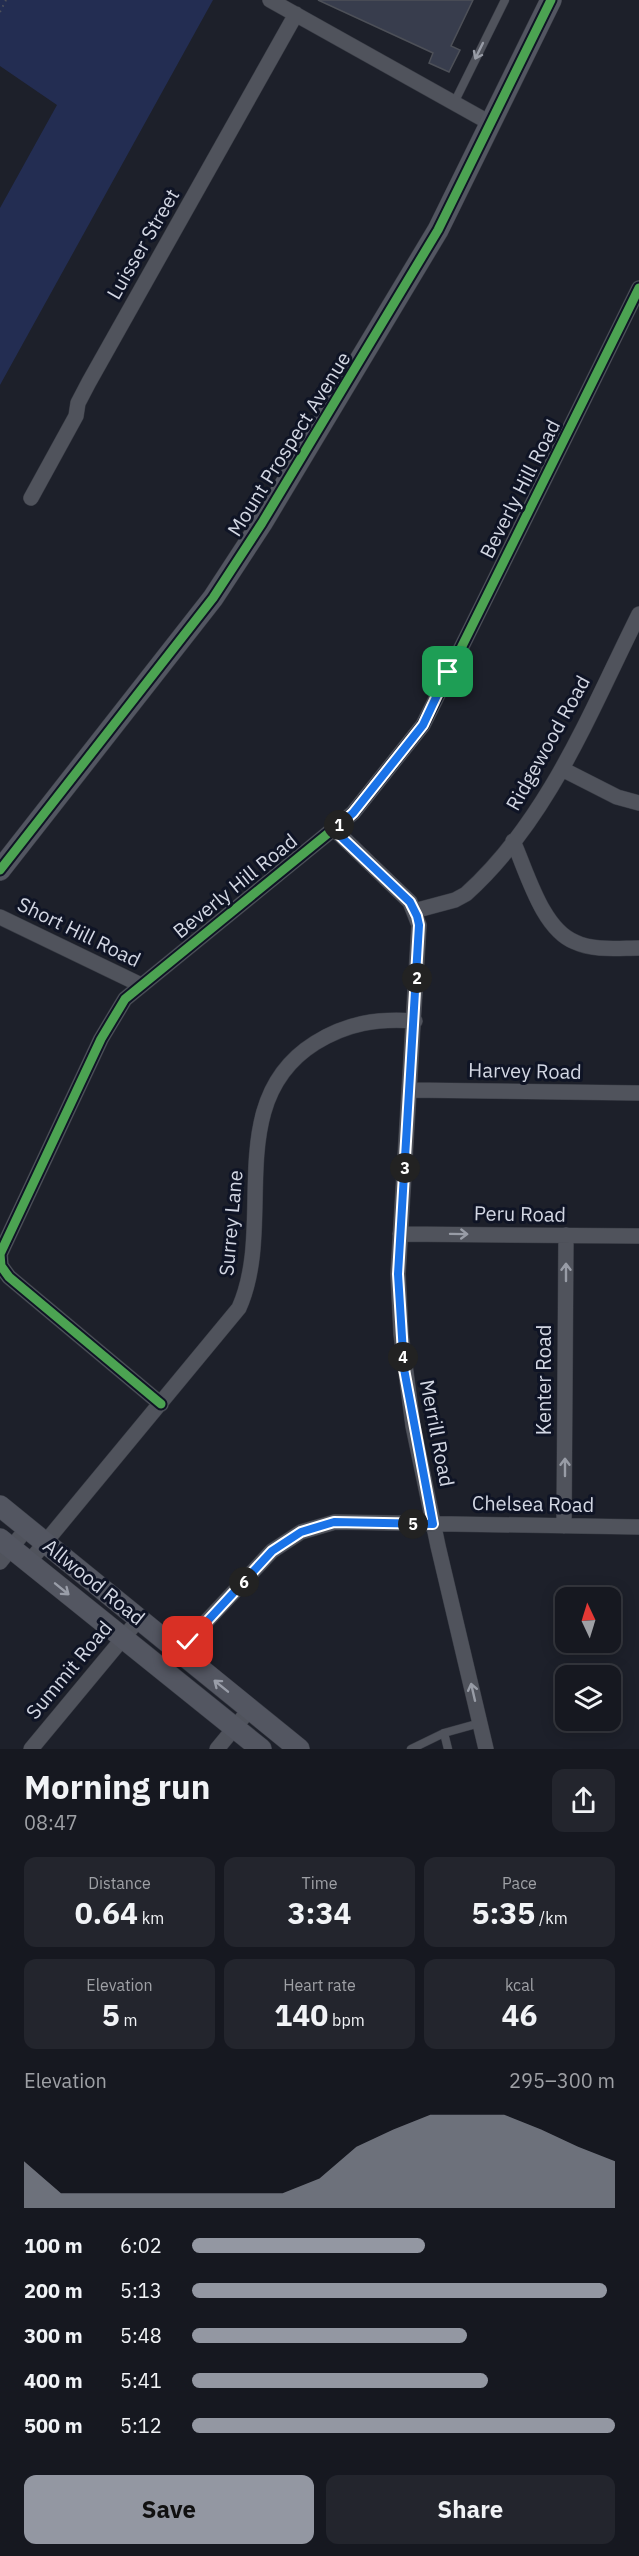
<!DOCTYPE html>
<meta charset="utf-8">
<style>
body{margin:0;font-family:"IBM Plex Sans",sans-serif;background:#23252d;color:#f1f3f6;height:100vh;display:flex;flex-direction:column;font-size:22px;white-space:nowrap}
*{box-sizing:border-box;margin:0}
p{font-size:20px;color:#9ea0a5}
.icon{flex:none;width:33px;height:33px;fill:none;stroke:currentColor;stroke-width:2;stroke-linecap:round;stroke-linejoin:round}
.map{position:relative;height:1749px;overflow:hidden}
.details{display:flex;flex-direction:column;background:#161820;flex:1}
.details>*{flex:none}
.needle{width:39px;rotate:356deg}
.controls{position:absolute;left:555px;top:1587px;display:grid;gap:12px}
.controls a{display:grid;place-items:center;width:66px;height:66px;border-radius:12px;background:#161820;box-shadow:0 3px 15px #0003,0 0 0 2px #35373e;font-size:30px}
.pin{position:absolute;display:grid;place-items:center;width:51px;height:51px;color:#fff;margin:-26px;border-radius:12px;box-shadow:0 3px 9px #0006}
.km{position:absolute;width:30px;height:30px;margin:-15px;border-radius:50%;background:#222;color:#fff;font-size:16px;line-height:30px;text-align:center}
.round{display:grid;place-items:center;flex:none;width:63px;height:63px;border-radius:12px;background:#23252d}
.headline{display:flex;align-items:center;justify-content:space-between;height:102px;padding:0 24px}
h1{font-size:33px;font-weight:700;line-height:45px}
.figures{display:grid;grid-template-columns:repeat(3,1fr);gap:9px;height:102px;padding:6px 24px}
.figures div{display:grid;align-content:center;border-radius:12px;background:#23252d;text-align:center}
.figures b{font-size:30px;font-weight:700}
.figures small{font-size:16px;font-weight:400}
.figures p{font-size:16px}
.chart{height:168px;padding:12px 24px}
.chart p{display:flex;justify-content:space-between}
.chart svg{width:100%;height:108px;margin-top:6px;fill:#9397a2;opacity:.7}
.button{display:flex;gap:12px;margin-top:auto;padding:12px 24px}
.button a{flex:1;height:69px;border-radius:12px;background:#9397a2;color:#111;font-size:24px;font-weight:700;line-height:69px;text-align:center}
.button a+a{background:#23252d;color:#f1f3f6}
ul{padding:0 24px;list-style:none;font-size:20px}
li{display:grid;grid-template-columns:96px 72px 1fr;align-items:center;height:45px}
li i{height:15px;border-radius:8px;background:#9397a2}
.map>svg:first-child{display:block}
.green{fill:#232d52}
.building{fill:#383d4d;stroke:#4d5058;stroke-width:1.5}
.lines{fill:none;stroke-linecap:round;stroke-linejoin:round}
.lane-casing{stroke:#373a43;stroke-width:9}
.street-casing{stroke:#373a43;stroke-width:16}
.secondary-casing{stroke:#373a43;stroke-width:22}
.path{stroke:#4e515a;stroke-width:2;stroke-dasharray:1.5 4.5;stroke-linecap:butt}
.lane{stroke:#50535c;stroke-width:8}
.street{stroke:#50535c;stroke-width:15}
.secondary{stroke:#535661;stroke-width:21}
.cycleway-casing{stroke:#0f1425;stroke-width:13}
.cycleway{stroke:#4ca352;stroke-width:9}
.oneway{stroke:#989ca6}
.oneway2{stroke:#999da8}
.route-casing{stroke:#fff;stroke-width:12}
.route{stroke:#1a73e8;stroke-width:8}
.labels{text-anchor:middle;stroke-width:6;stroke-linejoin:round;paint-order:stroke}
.street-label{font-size:20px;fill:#d3d7e3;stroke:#0f1425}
</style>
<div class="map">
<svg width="639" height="1749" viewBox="0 0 639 1749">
<rect width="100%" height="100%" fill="#1d202a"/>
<path class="green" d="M0 0H213L0 385V208L57 105 0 66Z"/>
<path class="building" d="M318 0H473L451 46 460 50 449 72 429 63 433 53Z"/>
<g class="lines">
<g class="lane-casing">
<path id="lane" d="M454 103 505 0
M444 1733 448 1749
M411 1749 444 1733 480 1723"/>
</g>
<g class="street-casing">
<path id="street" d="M270 0 490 123
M31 498 76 416 78 403 89 382 296 14
M562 769 617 797 639 803
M334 829 410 902 419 925 398 1274 401 1334 413 1426 438 1546 486 1749
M513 841C527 872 542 929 575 942 594 951 618 948 639 948
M414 911 455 900 466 894C549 819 590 712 639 614
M0 917 141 985
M410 1090 639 1093
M400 1234 639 1236
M161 1404 9 1277 1 1266 0 1254 101 1039 125 999 353 813 423 725 639 288
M564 1526 566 1235
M0 1562 27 1528
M29 1562 239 1308C277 1223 221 1102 315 1043 347 1023 378 1018 415 1021
M162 1669 272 1551 301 1532 335 1522 639 1527
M31 1749 139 1619
M217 1749 250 1709"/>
</g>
<g class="secondary-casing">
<path id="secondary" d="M0 870 213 598 262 523 438 230 551 0
M0 1506 299 1749
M0 1539 261 1749"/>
</g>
<path class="path" d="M0 12 6 0"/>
<use href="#lane" class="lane"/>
<use href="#street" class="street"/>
<use href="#secondary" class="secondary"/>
<g class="cycleway-casing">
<path id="cycleway" d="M0 870 213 598 262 523 438 230 551 0
M161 1404 9 1277 1 1266 0 1254 101 1039 125 999 353 813 423 725 639 288"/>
</g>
<use href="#cycleway" class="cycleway"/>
</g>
<defs><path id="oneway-shaft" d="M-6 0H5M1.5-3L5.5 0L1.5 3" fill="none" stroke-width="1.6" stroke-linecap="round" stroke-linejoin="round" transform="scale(1.5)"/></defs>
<g class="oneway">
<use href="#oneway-shaft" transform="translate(479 51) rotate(116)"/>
<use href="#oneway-shaft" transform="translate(459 1234) rotate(1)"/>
<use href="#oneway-shaft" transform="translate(566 1272) rotate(-90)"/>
<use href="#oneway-shaft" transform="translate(565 1467) rotate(-90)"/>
<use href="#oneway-shaft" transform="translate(473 1692) rotate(-103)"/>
</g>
<g class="oneway2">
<use href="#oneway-shaft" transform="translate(62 1589) rotate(39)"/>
<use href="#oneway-shaft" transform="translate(221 1686) rotate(-141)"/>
</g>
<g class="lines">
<g class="route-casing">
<path id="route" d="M188 1642 272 1551 301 1532 334 1522 433 1524 404 1369 398 1274 419 925 417 916 410 902 334 830 353 813 423 725 448 672"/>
</g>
<use href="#route" class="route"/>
</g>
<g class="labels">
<g class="street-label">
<text transform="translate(143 244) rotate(-60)" y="7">Luisser Street</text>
<text transform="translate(289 444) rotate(-58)" y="7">Mount Prospect Avenue</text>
<text transform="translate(520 489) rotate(-63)" y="7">Beverly Hill Road</text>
<text transform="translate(548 743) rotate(-61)" y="7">Ridgewood Road</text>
<text transform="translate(235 886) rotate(-39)" y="7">Beverly Hill Road</text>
<text transform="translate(79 932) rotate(26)" y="7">Short Hill Road</text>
<text transform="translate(525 1071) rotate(1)" y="7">Harvey Road</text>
<text transform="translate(520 1214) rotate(1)" y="7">Peru Road</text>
<text transform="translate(231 1223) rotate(-85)" y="7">Surrey Lane</text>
<text transform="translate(544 1380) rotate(-90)" y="7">Kenter Road</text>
<text transform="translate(437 1433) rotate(79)" y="7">Merrill Road</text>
<text transform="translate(533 1504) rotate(1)" y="7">Chelsea Road</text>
<text transform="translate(94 1582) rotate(39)" y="7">Allwood Road</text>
<text transform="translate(69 1670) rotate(-50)" y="7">Summit Road</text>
</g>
</g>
</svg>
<div class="controls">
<a><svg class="needle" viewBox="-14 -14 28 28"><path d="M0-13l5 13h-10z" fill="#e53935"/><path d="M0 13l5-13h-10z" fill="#9ea0a5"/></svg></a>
<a><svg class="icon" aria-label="layers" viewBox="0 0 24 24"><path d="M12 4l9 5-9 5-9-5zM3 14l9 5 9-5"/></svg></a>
</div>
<div class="pin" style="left:448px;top:672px;background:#1e9e55"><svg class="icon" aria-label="arrive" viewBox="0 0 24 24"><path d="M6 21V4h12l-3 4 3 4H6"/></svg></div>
<div class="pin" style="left:188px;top:1642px;background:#d93025"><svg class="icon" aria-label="check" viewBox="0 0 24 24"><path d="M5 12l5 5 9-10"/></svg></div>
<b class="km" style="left:339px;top:825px">1</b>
<b class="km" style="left:417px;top:978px">2</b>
<b class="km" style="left:405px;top:1168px">3</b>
<b class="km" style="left:403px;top:1357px">4</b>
<b class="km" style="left:413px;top:1524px">5</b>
<b class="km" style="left:244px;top:1582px">6</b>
</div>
<section class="details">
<div class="headline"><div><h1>Morning run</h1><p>08:47</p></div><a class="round"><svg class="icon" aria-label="share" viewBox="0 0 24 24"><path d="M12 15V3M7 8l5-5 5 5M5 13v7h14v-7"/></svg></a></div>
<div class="figures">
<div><p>Distance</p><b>0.64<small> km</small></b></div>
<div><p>Time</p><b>3:34</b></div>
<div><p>Pace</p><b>5:35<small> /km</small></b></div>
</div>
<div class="figures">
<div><p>Elevation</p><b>5<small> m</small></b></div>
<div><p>Heart rate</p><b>140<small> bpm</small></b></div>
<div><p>kcal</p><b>46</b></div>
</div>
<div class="chart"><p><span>Elevation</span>295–300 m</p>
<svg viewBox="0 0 160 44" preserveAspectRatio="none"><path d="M0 44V25L10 38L20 38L30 38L40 38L50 38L60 38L70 38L80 32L90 19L100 12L110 6L120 6L130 6L140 12L150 19L160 25V44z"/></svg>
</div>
<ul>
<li><b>100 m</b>6:02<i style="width:55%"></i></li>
<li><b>200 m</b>5:13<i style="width:98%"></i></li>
<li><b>300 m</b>5:48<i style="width:65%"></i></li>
<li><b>400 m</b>5:41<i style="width:70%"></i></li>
<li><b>500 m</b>5:12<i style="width:100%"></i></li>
</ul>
<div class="button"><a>Save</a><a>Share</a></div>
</section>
